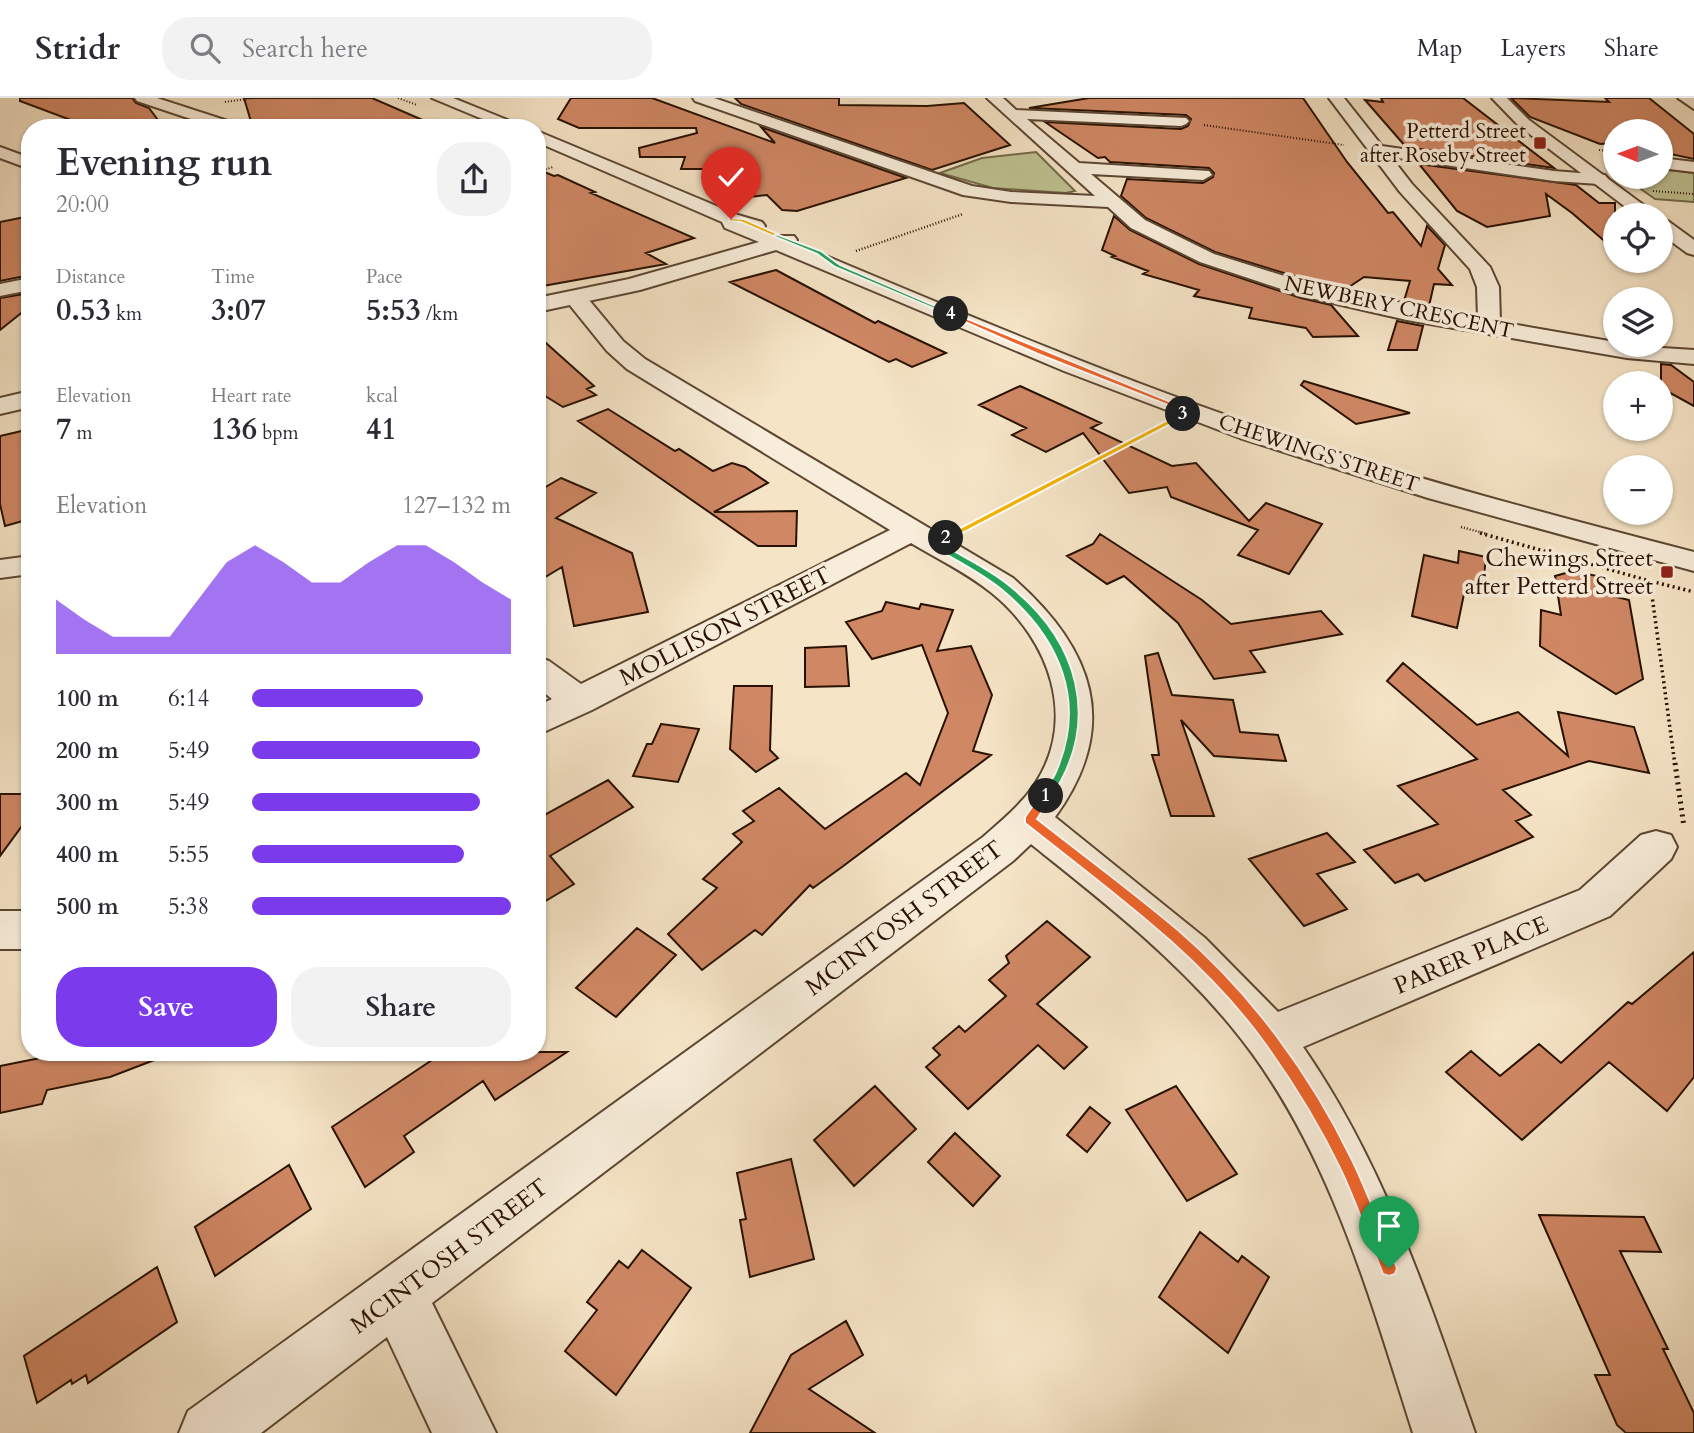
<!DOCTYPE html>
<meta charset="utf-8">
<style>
body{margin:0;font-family:Cardo,serif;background:#f2f2f3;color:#2b2b33;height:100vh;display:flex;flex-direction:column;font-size:26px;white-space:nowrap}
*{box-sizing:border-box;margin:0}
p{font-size:23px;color:#7c7c81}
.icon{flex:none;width:38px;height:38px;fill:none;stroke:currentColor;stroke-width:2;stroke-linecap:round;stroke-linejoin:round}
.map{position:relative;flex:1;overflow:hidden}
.drawer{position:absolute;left:21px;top:21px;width:525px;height:942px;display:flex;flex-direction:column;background:#fff;border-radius:28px;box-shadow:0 2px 5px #0004}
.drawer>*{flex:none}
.needle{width:46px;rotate:271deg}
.buttons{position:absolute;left:1603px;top:21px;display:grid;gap:14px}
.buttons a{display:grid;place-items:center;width:70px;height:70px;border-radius:50%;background:#fff;box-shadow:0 2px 5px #0004;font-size:35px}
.pin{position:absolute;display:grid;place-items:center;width:60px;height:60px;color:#fff;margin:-72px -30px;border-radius:50% 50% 50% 0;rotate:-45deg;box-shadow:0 0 7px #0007}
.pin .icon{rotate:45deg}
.km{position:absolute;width:35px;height:35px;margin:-18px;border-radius:50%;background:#222;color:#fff;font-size:19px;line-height:35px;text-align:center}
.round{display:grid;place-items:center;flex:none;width:74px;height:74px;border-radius:28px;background:#f2f2f3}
.headline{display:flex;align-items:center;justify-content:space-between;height:119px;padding:0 35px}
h1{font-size:38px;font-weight:700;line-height:52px}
.metrics{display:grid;grid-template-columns:repeat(3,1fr);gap:10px;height:119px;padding:7px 35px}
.metrics div{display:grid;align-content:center}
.metrics b{font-size:30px;font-weight:700}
.metrics small{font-size:19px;font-weight:400}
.metrics p{font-size:19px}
.chart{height:196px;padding:14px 35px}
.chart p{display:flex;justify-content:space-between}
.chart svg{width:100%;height:126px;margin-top:7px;fill:#7c3aed;opacity:.7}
.action{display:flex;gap:14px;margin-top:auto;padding:14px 35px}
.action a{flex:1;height:80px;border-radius:28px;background:#7c3aed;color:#fff;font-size:28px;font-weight:700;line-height:80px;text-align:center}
.action a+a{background:#f2f2f3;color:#2b2b33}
ul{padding:0 35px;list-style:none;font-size:23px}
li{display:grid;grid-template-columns:112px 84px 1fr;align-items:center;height:52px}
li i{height:18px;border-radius:9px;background:#7c3aed}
header{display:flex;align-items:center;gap:42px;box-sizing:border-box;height:98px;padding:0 35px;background:#fff;border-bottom:2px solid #e1e1e2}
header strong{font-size:33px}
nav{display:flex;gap:38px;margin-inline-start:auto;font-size:24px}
.search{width:490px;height:63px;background:#f2f2f3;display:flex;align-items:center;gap:18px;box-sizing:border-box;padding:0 24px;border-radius:28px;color:#7c7c81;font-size:26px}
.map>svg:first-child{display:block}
.green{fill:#c0c392;stroke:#746a4a;stroke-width:2}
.building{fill:#cf8764;stroke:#291101;stroke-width:2}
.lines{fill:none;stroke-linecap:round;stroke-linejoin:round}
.minor-casing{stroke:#5c4632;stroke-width:4}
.tertiary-casing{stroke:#5c4632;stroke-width:4}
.path-far3{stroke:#291101;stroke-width:2;stroke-dasharray:1 2;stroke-linecap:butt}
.path-far2{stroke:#291101;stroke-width:2.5;stroke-dasharray:1 2;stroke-linecap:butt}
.path-far1{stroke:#291101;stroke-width:3.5;stroke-dasharray:2 3.5;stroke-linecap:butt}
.path{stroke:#291101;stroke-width:5;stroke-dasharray:2 4.5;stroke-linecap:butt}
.minor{fill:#f8edda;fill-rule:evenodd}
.tertiary{fill:#f8edda;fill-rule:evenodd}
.split-1{fill:#f0652b;stroke:#fff;stroke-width:2}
.split-2{fill:#22a559;stroke:#fff;stroke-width:2}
.split-3{fill:#f5b400;stroke:#fff;stroke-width:2}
.split-4{fill:#f0652b;stroke:#fff;stroke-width:2}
.split-5{fill:#22a559;stroke:#fff;stroke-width:2}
.split-6{fill:#f5b400;stroke:#fff;stroke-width:2}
.poi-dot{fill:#8f2418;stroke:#f8edda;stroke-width:2.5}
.labels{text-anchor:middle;stroke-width:7;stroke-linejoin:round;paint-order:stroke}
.far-poi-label{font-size:21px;fill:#291101;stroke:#f8edda;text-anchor:end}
.far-street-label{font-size:21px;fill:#291101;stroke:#f8edda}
.poi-label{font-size:24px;fill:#291101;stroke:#f8edda;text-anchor:end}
.street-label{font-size:24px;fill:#291101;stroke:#f8edda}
</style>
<header>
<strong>Stridr</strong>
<div class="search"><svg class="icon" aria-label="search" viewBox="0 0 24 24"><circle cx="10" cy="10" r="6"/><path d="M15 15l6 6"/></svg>Search here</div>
<nav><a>Map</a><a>Layers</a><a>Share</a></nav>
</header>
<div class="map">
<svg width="1694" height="1335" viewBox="0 0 1694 1335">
<rect width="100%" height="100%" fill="#f5e4c6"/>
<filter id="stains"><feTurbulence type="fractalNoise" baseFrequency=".00286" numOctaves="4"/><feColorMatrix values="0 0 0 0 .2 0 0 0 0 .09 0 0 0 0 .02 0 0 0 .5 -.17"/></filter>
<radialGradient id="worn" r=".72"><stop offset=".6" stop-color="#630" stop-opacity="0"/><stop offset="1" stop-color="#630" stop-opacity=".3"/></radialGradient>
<path class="green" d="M1036 54 1075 93 1066 95 993 90 940 75 982 60Z
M1661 71 1694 75V104L1655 101 1624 79H1661Z"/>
<path class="building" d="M20 0H132L136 5 149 10 164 30H92L20 3Z
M244 0H372L441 30H300L301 25 252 27Z
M571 0H652L775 45 761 29 906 80 797 113 782 112 767 97 750 99 741 84H721L724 71H681L685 59H640L639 50 697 35 696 30H579L558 21Z
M735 0H839V7L927 8 964 5 1010 47 932 72 741 6Z
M1089 0H1303L1347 64 1388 115 1393 114 1421 148 1427 128 1445 147 1438 171 1452 187 1434 186 1429 208 1404 203 1410 183 1364 179 1346 191 1317 185 1215 154 1146 120 1121 98 1127 81 1203 85 1213 79 1214 75 1209 70 1110 64 1105 59 1098 60 1045 24 1181 31 1188 28 1191 21 1186 17 1029 10Z
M1381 0H1463L1554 70 1406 49 1365 2 1383 4Z
M1511 0 1609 4 1605 0H1649L1694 36V61L1661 54V33H1615V45L1600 46 1530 19Z
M1419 66 1576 87 1599 105H1615V152L1572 115 1546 96 1550 118 1487 129 1457 113Z
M537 71 554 78 558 77 595 94 591 95 694 140 646 155 666 166 537 189Z
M30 118V177L0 183V124Z
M1114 118 1130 132 1199 166 1301 200 1331 207 1358 238 1313 239 1306 230 1249 220 1252 210 1194 198 1199 192 1143 176 1148 173 1112 159 1115 158 1102 152Z
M776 172 875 225 878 223 946 255 912 269 896 261 889 264 730 184Z
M30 195V208L0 232V200Z
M1397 223 1423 228 1417 252H1388Z
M537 237 594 288 587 291 596 297 563 309 537 293Z
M1661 266 1671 267 1694 284V308L1661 290Z
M1304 283 1410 315 1356 326 1301 287Z
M1020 288 1101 325 1091 330 1172 368 1196 365 1249 423 1266 405 1322 426 1289 476 1238 457 1258 432 1171 399 1167 389 1129 395 1083 335 1046 354 1012 337 1026 330 979 307Z
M608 311 675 353 679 351 713 373 732 365 745 369 768 385 714 414 797 413 796 448H758L578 323Z
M30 331V421L5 428 0 406V338Z
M561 380 596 395 556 420 632 455 648 514 574 528 562 469 537 484V394Z
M1100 436 1202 502 1231 526 1321 513 1342 536 1250 553 1265 574 1214 581 1178 525 1124 478 1107 486 1067 458 1093 446Z
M1459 453 1486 459 1482 496 1465 491 1457 530 1412 518 1424 457 1458 465Z
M1573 473 1597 478 1600 495 1629 502 1643 581 1616 596 1540 548 1541 512 1561 517 1555 478Z
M886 504 919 511 921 506 953 512 937 553 971 548 992 597 973 653 991 657 842 769 813 790 810 787 762 837 755 832 702 872 668 836 717 790 703 781 742 744 733 736 754 723 743 713 779 690 825 731 906 675 920 687 948 615 922 547 872 561 846 524 882 513Z
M846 548 849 588 805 589V550Z
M1158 555 1172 597 1233 602 1240 634 1278 637 1286 663 1214 658 1181 622 1214 718H1171L1152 657H1159L1145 558Z
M1403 565 1477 627 1518 614 1568 658 1558 614 1634 629 1649 675 1589 663 1503 692 1531 717 1516 723 1533 739 1425 783 1418 776 1395 785 1364 752 1438 726 1398 688 1477 661 1387 583Z
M734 588H772L770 652 778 660 756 674 730 651Z
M661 626 699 631 678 684 633 678 647 646H652Z
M608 682 633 709 550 758 574 786 537 808V721Z
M0 696H30V717L0 758Z
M1327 735 1355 764 1317 776 1347 811 1304 828 1249 761Z
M1047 823 1090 859 1037 906 1087 949 1064 971 1038 947 968 1011 926 969 940 957 933 950 959 928 965 934 1006 898 989 882 1009 865 1006 858Z
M637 830 676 857 616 919 576 890Z
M1694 854V979L1667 1013 1609 964 1522 1042 1446 974 1471 953 1500 978 1539 946 1561 965 1628 904 1632 906Z
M70 954H170V956L110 979 47 992 42 1006 0 1015V968Z
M444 954H567L495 1002 483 983 404 1038 414 1054 365 1089 332 1029Z
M875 988 916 1031 854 1088 814 1042Z
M1176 988 1237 1076 1187 1103 1126 1012Z
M1090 1009 1110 1025 1087 1054 1067 1037Z
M955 1035 1000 1078 973 1108 928 1064Z
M791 1061 814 1161 750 1179 740 1122 746 1121 737 1075Z
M289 1067 311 1111 215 1178 195 1129Z
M1539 1117 1644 1119 1661 1154 1620 1153 1668 1251H1663L1694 1315V1335H1626L1617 1327 1595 1277H1610Z
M1200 1134 1238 1164 1242 1158 1269 1179 1228 1255 1159 1199Z
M642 1152 691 1190 616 1297 565 1253 597 1212 587 1204 619 1163 628 1170Z
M157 1169 177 1224 88 1285 86 1277 72 1286 71 1282 37 1305 24 1258Z
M846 1223 863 1257 809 1291 875 1335H750L791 1257Z"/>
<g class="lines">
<g class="minor-casing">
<path id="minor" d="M135 0H157L240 27 242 30H218L137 3Z
M693 0H714L972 88 1011 94 1095 98 987 0H1003L1016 12 1186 20 1189 23 1186 26 1181 28 1027 21 1079 65 1209 73 1212 77 1203 82 1091 76 1145 122 1214 156 1316 188 1478 220 1477 189 1470 171 1400 94 1329 0H1344L1382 48 1554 73 1605 77 1608 81 1605 85 1599 86 1554 83 1391 59 1412 86 1490 169 1499 189 1500 224 1615 244V247L1694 252V266L1627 260 1407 222 1302 198 1200 164 1131 130 1108 109 1011 104 963 97 695 3Z
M1678 0H1694V11Z
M0 49 30 60V71L0 60Z
M1661 60 1694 64V74L1661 70Z
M30 180V192L0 198V186Z
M576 194 584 196 623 243 645 261 1013 480C1093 550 1122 627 1055 719L1205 840 1278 914 1580 792 1641 737 1656 733 1671 737 1677 749 1671 761 1610 818 1303 949C1384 1066 1429 1202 1475 1335H1413C1368 1194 1327 1043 1230 927 1173 858 1101 802 1031 746L1013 763 432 1205 496 1335H432L387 1239 261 1335H179L188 1313 983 739C1002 722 1021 707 1035 686 1078 620 1049 542 993 496 969 476 938 461 911 445L592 612 537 637V608L552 601 537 589V559L549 563 581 586 890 432 627 271 607 253 565 201 568 196Z
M30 458V476L0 480V462Z
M0 813H30V851H0Z"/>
</g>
<g class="tertiary-casing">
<path id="tertiary" d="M432 0H453L527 30H504Z
M1492 0H1507L1529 22 1657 117H1636L1519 28Z
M537 33 738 117 762 124 765 128 762 132 778 138H794L797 142 795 145C948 209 1100 274 1257 328 1400 377 1547 416 1694 454V473L1428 400 1240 340 1064 273 776 152 640 192 537 214V200L629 181 759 144 725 130 722 124 537 44Z
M1661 121 1668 123 1694 142V157L1687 155 1661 136Z
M30 293V309L0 316V300Z"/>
</g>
<path class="path-far3" d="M398 0 417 7
M225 4 254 0
M1204 27 1344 47
M1599 52 1615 54
M537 74 553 69
M1653 93 1694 96"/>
<path class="path-far2" d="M856 153 963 116
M1461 429 1487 436
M964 431 1161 328"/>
<path class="path-far1" d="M1480 435 1650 483 1652 479
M1675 667 1650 483 1694 494"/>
<path class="path" d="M1675 665 1684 729"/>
<use href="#minor" class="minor"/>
<use href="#tertiary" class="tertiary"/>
</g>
<path class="split-1" d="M1046 694 1052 698 1037 721C1084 758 1133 794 1179 833 1251 895 1311 977 1352 1062 1369 1097 1382 1134 1397 1170L1395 1176 1389 1178 1383 1176C1369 1142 1357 1106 1341 1072 1320 1028 1293 984 1264 944 1200 856 1109 792 1025 725V719L1042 695Z"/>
<path class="split-2" d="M943 438 950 440 942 446C963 459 987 470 1006 485 1079 541 1103 623 1050 701L1046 703 1040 698C1045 691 1051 684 1055 676 1088 603 1059 539 1001 491 980 474 955 462 932 448V444Z"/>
<path class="split-3" d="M1183 314 1186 318 949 442 941 440Z"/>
<path class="split-4" d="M949 215H953L1193 313 1180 318 1183 313 1038 256 949 217Z"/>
<path class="split-5" d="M773 135 821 153 840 167 954 216 949 217 835 169 817 156 773 138Z"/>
<path class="split-6" d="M729 120 744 121 778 136 773 138 741 124 729 123Z"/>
<g class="poi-dot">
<rect x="1533" y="38" width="14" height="14" rx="3.5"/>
<rect x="1660" y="467" width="14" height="14" rx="3.5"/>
</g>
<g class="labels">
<g class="far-poi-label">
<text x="1526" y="40">Petterd Street<tspan x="1526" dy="24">after Roseby Street</tspan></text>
</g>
<g class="far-street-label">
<text transform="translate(1399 209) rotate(12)" y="7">NEWBERY CRESCENT</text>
<text transform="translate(1319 355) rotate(18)" y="7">CHEWINGS STREET</text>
</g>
<g class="poi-label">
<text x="1653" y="468">Chewings Street<tspan x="1653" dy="28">after Petterd Street</tspan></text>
</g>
<g class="street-label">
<text transform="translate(725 528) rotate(-27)" y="8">MOLLISON STREET</text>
<text transform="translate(904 820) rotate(-37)" y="8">MCINTOSH STREET</text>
<text transform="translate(1471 857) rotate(-23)" y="8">PARER PLACE</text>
<text transform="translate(449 1158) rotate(-37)" y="8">MCINTOSH STREET</text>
</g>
</g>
<rect width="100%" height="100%" filter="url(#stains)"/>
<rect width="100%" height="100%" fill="url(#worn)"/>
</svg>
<div class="buttons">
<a><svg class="needle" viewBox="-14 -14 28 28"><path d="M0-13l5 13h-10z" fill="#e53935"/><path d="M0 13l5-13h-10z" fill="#7c7c81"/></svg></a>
<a><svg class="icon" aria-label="locate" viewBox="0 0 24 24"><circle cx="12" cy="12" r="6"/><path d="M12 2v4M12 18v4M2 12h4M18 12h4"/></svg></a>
<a><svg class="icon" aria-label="layers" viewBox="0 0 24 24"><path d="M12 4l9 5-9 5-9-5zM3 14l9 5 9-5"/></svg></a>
<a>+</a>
<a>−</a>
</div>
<div class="pin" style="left:1389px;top:1170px;background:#1e9e55"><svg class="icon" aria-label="arrive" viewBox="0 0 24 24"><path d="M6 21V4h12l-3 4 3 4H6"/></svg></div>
<div class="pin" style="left:731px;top:121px;background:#d93025"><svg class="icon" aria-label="check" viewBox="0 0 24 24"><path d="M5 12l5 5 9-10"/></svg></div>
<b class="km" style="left:1046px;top:698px">1</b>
<b class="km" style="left:946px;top:440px">2</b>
<b class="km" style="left:1183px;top:316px">3</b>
<b class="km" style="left:951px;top:216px">4</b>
<section class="drawer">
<div class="headline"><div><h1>Evening run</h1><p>20:00</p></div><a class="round"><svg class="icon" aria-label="share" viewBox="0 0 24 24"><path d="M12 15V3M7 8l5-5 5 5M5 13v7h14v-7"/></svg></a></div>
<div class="metrics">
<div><p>Distance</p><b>0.53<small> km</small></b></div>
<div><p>Time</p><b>3:07</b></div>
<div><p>Pace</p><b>5:53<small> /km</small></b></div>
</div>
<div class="metrics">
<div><p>Elevation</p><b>7<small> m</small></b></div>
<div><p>Heart rate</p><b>136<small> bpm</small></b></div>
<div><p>kcal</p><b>41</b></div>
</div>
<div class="chart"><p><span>Elevation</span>127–132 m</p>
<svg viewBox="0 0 160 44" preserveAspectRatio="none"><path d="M0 44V25L10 32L20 38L30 38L40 38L50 25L60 12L70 6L80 12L90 19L100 19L110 12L120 6L130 6L140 12L150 19L160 25V44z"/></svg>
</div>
<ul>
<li><b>100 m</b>6:14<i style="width:66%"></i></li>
<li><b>200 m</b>5:49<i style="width:88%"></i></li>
<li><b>300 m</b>5:49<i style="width:88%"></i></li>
<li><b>400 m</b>5:55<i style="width:82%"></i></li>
<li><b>500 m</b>5:38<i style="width:100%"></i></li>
</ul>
<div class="action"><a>Save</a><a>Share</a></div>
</section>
</div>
